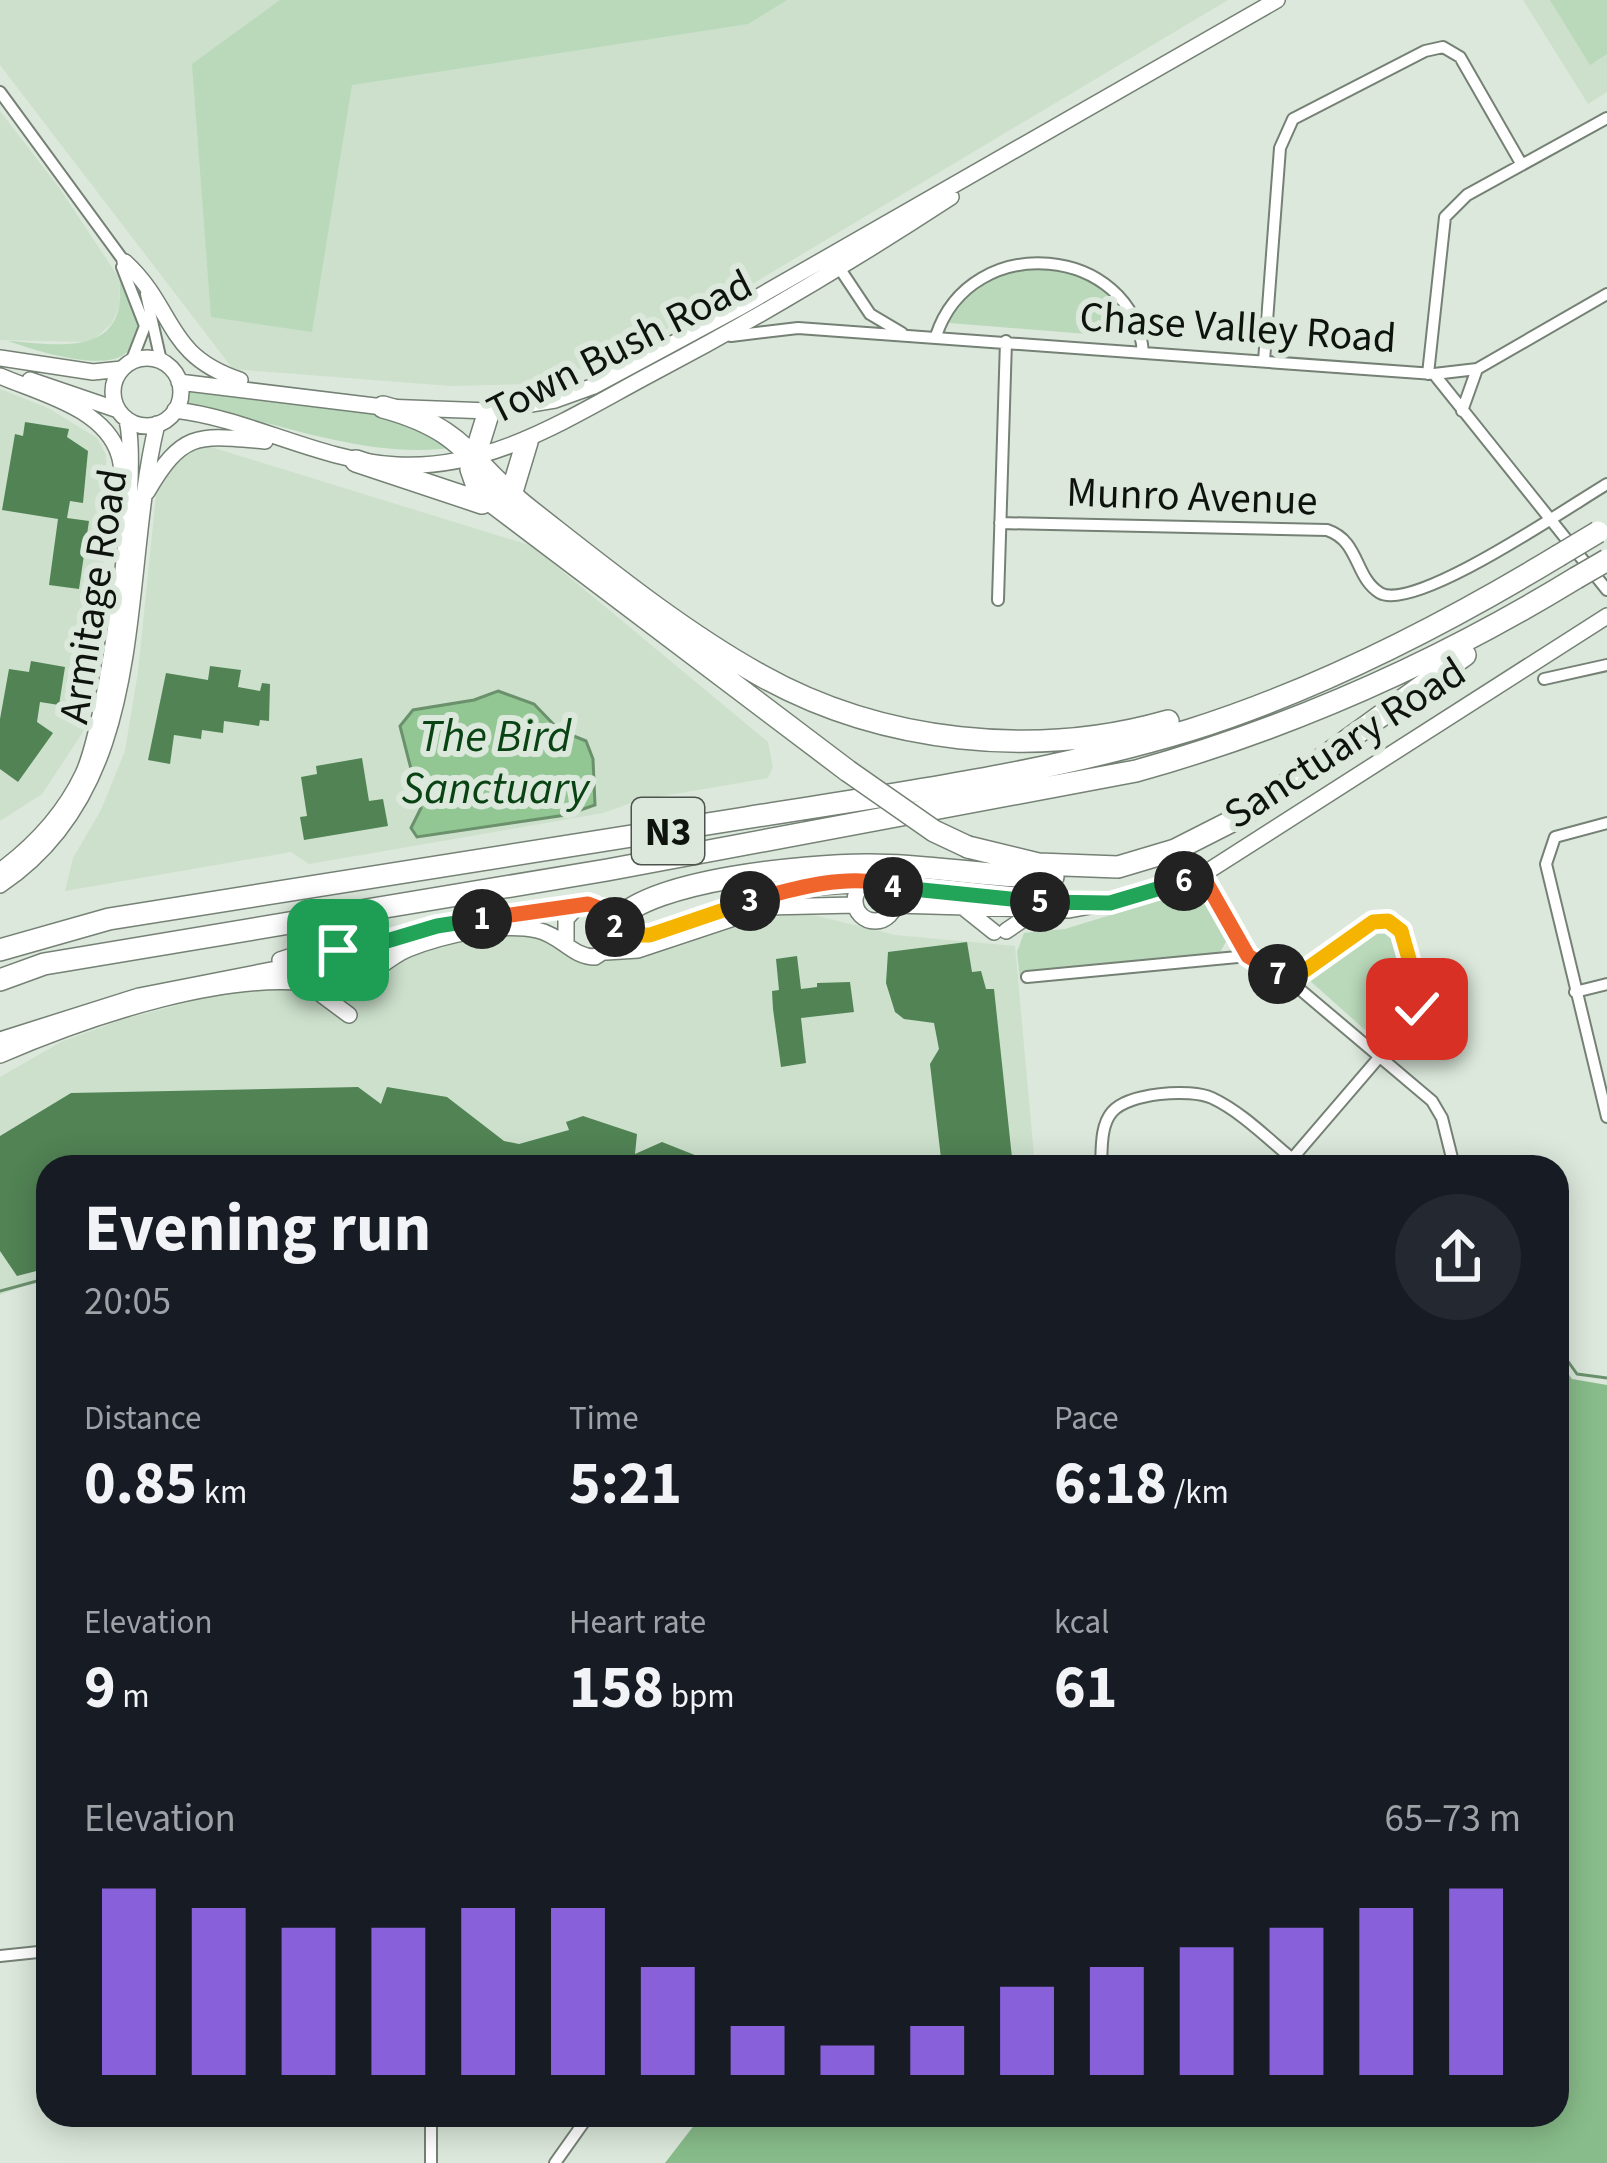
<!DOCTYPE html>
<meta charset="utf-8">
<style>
body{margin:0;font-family:"Source Sans 3",sans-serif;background:#242831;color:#f1f3f6;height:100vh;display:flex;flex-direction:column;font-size:45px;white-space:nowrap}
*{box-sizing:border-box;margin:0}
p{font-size:39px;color:#9ea1a6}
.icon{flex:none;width:66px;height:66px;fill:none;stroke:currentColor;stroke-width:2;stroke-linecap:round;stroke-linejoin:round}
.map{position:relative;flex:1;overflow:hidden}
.sheet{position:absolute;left:36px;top:1155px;width:1533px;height:972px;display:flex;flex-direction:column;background:#171b24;border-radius:36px;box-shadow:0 6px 30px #0003}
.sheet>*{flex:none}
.pin{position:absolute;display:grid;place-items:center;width:102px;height:102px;color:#fff;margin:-51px;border-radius:24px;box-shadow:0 6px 18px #0006}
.km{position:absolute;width:60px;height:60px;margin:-30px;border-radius:50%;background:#222;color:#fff;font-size:33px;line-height:60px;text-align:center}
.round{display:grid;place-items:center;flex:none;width:126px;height:126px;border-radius:63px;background:#242831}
.head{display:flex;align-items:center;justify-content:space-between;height:204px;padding:0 48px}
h1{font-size:66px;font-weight:700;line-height:90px}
.figures{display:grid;grid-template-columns:repeat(3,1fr);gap:18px;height:204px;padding:12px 48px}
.figures div{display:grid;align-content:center}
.figures b{font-size:60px;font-weight:700}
.figures small{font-size:33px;font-weight:400}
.figures p{font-size:33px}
.chart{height:336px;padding:24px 48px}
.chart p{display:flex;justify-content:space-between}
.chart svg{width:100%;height:216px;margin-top:12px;stroke:#8860da;stroke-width:6}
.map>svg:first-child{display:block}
.built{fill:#cce0cc}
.green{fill:#b9d9ba}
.forest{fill:#88bc8a}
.water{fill:#92c794;stroke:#6a916c;stroke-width:3}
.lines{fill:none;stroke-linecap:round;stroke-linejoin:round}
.stream{stroke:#6a916c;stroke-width:3}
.building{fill:#518354}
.street-casing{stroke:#758175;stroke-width:14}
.secondary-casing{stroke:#758175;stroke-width:18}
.highway-casing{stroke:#758175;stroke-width:24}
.street{stroke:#fff;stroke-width:10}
.secondary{stroke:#fff;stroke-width:15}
.highway{stroke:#fff;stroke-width:21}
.highway-bridge-casing{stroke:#758175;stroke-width:24;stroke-linecap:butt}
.highway-bridge{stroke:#fff;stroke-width:21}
.split-1-casing{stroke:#fff;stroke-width:24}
.split-2-casing{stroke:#fff;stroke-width:24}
.split-3-casing{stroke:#fff;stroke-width:24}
.split-4-casing{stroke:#fff;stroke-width:24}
.split-5-casing{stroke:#fff;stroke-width:24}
.split-6-casing{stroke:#fff;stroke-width:24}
.split-7-casing{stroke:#fff;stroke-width:24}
.split-8-casing{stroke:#fff;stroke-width:24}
.split-9-casing{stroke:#fff;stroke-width:24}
.split-1{stroke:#22a559;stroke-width:15}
.split-2{stroke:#f0652b;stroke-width:15}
.split-3{stroke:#f5b400;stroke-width:15}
.split-4{stroke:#f0652b;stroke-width:15}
.split-5{stroke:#22a559;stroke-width:15}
.split-6{stroke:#22a559;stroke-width:15}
.split-7{stroke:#f0652b;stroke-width:15}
.split-8{stroke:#f5b400;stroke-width:15}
.split-9{stroke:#f5b400;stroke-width:15}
.labels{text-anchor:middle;stroke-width:12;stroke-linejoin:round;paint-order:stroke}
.shield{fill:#dbe8db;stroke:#4c534c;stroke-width:3}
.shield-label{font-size:39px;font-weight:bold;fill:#0e130e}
.street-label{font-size:42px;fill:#0e130e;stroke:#dbe8db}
.water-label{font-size:45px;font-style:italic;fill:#094314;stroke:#dbe8db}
</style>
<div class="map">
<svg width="1607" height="2163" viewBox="0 0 1607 2163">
<rect width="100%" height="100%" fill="#dbe8db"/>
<path class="built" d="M0 0H1228L727 299 594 365 525 384 451 386 233 369 0 65Z
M1523 0H1607V92L1588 104Z
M0 111 60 189 119 278 120 305 112 323 91 342 0 340Z
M0 389 48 408 97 438 106 455 107 526 102 580 91 601 84 651 92 667 85 729 42 794 0 821Z
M198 443 532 546 768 742 773 767 768 778 639 800 603 813 309 864 291 852 65 891 73 858 101 810 125 751 138 672 157 486 162 473Z
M805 913 895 935 1015 946 1035 1167H48V1277L0 1295V1077L61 1042 121 1020 242 988H316L328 995 382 990 395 959 486 936 532 934 564 948 579 963 661 951 733 922Z"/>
<path class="green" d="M280 0H787L748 24 352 85 312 332 211 317 192 64Z
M1550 0H1607V54L1590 65Z
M1043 265C1085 276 1122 288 1124 337L949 323C963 281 1004 271 1043 265Z
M120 269 142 322C138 335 135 348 123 355 99 371 34 350 8 341 45 343 108 357 119 308 122 296 118 281 120 269Z
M187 386 413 416 464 446C366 463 280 420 186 405Z
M1189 891 1208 898 1228 938 1219 954 1020 979 1017 952 1024 933 1065 929Z
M1381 921 1396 926 1415 1004 1386 1038 1372 1036 1308 979 1311 970Z"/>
<path class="forest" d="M1557 1358 1572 1379 1607 1385V2163H665L702 2115H1557Z"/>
<path class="water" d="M498 691 534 704 559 730 586 741 593 759 595 805 566 815 417 837 411 828 421 808 400 726 413 710 474 700Z"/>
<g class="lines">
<path class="stream" d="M0 1291 48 1278
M1557 1346 1577 1374 1607 1378"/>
</g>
<path class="building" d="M25 422 69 429 67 437 88 451 83 503 70 501 67 518 89 521 79 589 49 585 58 519 2 510 15 434 23 436Z
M31 661 65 667 59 705 40 702 37 722 53 733 18 782 0 769V719L9 669 29 672Z
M210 666 241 670 238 687 260 691 262 683 270 684 269 721 260 720 259 726 224 721 223 733 202 730 201 739 174 735 170 764 148 760 166 673 208 680Z
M362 758 369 801 383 799 388 826 304 840 300 817 307 816 301 777 317 774 316 766Z
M967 942 972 972 981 971 986 989H994L1013 1167H942L930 1064 939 1049 934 1023 904 1019 895 1012 886 983 888 952Z
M797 956 801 989 817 987V983L850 982 854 1012 801 1018 806 1063 781 1067 773 1009 772 991 779 990 776 959Z
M358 1087 381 1104 387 1087 447 1097 504 1141 519 1144 569 1130 566 1122 583 1116 637 1134 635 1154 662 1142 725 1167H48V1268L17 1276 0 1251V1136L71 1093Z"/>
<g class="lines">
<g class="street-casing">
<path id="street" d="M0 92 126 264
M122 267 145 326 131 362
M840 269 870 314 902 333
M146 294 161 361
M731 336 798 328 1434 374 1607 590
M936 336C971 229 1133 245 1143 352
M1264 361 1280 148 1293 119 1425 51 1443 47 1460 57 1522 165
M1428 374 1445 217 1467 195 1607 118
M1434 374 1477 369 1607 294
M1462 411 1477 369
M1000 523 1327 530C1360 541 1354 577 1380 593 1415 613 1571 505 1607 484
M998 600 1006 341
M1544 679 1607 665
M1607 823 1555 837 1546 864 1607 1117
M1202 875 1248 956 1290 981 1432 1101 1442 1118 1452 1158
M1027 977 1248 956
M1575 992 1607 984
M1101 1167C1102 1150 1100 1126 1112 1112 1128 1093 1190 1088 1212 1098 1242 1112 1269 1140 1295 1161
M1285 1167 1412 1019C1423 997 1415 978 1409 955 1406 944 1404 929 1393 923 1372 911 1309 968 1290 981
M0 1956 48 1951
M431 2163V2115
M555 2163 589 2115"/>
</g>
<g class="secondary-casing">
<path id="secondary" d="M125 262C176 309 164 355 240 380
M0 358 93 372 122 369
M113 392a34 34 0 1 1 68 0a34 34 0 1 1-68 0Z
M0 376C39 393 105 408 119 455 123 467 122 481 124 494
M30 380 118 410
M179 382 383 407 489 411 555 400 594 386 737 309 1277 0
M175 410C251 419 319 461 397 465 492 470 570 417 651 374 754 320 853 261 951 197
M147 492C183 430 199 435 265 441
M0 871C35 845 64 814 83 774 108 720 141 477 127 420
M855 901a20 20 0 1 1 40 0a20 20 0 1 1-40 0Z
M0 885C153 783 119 581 157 424
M890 888 922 887 1035 902
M751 901 805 888 865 884
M895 905 1069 910 1139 897 1202 875 1607 616
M964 908 994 932
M1006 931 1034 912
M616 935 642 937 689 922
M320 971a21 21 0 1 1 42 0a21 21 0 1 1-42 0Z
M350 951 437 926 576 907
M606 952 638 950 767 907 855 905
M280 960 338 941 379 935
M361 980C377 970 391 956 408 949 443 935 501 922 537 930 561 935 572 957 595 957L613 945 615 922 599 905 577 907 566 919V942
M318 992 349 1015
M0 1040 139 996 323 960
M0 1055C86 1018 234 966 327 986"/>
</g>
<g class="highway-casing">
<path id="highway" d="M383 407C468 430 468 462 529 510 602 567 679 630 760 675 881 743 1035 759 1168 721
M489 411 471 469 479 492 848 771
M356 461 482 503
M511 495 527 442
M968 847 1038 864 1118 867 1175 850 1244 815 1465 655
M615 922C651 879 809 865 866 865 929 864 990 878 1053 877
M0 950 109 919C321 886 533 852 745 818 894 794 1045 774 1190 730 1317 690 1444 625 1558 556
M0 980 44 964 607 870 1136 771C1293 727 1437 663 1576 578"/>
</g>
<use href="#street" class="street"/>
<use href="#secondary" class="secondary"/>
<use href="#highway" class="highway"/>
<g class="highway-bridge-casing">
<path id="highway-bridge" d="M1558 556 1598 532
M1576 578 1607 560
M848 771 934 831 968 847"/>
</g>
<use href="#highway-bridge" class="highway-bridge"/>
</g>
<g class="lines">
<g class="split-1-casing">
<path id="split-1" d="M338 950 350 952 437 926 482 919"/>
</g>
<g class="split-2-casing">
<path id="split-2" d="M482 919 588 904 609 912 615 927"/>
</g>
<g class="split-3-casing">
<path id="split-3" d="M615 927 616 935H650L750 901"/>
</g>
<g class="split-4-casing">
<path id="split-4" d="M750 901C791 889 854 871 893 887"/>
</g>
<g class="split-5-casing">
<path id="split-5" d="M893 887 1040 902"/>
</g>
<g class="split-6-casing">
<path id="split-6" d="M1040 902 1110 903 1184 881"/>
</g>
<g class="split-7-casing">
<path id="split-7" d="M1184 881 1202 875 1248 956 1278 974"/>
</g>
<g class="split-8-casing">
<path id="split-8" d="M1278 974 1290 981 1373 922 1388 921 1401 931"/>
</g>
<g class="split-9-casing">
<path id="split-9" d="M1401 931 1419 994 1417 1009"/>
</g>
<use href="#split-1" class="split-1"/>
<use href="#split-2" class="split-2"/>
<use href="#split-3" class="split-3"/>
<use href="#split-4" class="split-4"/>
<use href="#split-5" class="split-5"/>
<use href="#split-6" class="split-6"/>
<use href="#split-7" class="split-7"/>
<use href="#split-8" class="split-8"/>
<use href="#split-9" class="split-9"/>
</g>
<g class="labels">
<rect class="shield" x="632" y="798" width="72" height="66" rx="9"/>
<g class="shield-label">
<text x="668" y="845">N3</text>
</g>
<g class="street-label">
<text transform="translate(1238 326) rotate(4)" y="15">Chase Valley Road</text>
<text transform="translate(619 346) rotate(-27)" y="15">Town Bush Road</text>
<text transform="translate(1192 495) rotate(2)" y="15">Munro Avenue</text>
<text transform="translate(92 596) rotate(-81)" y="15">Armitage Road</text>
<text transform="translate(1344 742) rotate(-33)" y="15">Sanctuary Road</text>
</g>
<g class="water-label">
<text x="495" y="751">The Bird<tspan x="495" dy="52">Sanctuary</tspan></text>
</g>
</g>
</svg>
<div class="pin" style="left:338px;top:950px;background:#1e9e55"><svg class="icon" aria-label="arrive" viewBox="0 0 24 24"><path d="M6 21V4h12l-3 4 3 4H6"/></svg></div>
<div class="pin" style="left:1417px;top:1009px;background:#d93025"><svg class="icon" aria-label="check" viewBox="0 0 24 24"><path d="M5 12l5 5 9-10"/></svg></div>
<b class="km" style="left:482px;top:919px">1</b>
<b class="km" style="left:615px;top:927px">2</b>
<b class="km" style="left:750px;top:901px">3</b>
<b class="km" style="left:893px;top:887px">4</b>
<b class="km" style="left:1040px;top:902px">5</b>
<b class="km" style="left:1184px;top:881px">6</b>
<b class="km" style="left:1278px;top:974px">7</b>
<section class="sheet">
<div class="head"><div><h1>Evening run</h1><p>20:05</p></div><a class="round"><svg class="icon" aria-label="share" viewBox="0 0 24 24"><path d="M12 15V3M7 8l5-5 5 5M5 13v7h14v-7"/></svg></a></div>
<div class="figures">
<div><p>Distance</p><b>0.85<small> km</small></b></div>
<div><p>Time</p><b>5:21</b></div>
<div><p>Pace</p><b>6:18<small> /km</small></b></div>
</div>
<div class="figures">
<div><p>Elevation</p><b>9<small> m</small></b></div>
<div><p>Heart rate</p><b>158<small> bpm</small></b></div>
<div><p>kcal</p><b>61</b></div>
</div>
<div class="chart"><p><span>Elevation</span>65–73 m</p>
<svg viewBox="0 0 160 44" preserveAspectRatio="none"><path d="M5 44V6M15 44V10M25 44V14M35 44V14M45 44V10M55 44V10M65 44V22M75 44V34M85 44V38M95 44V34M105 44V26M115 44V22M125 44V18M135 44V14M145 44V10M155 44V6"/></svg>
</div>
</section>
</div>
